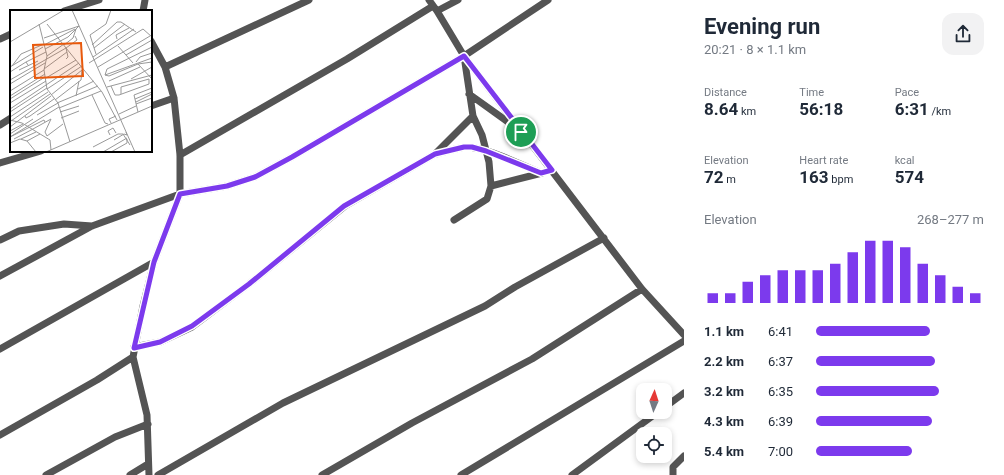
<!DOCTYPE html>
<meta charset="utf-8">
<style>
body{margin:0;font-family:Roboto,sans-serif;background:#f2f2f3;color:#1f2937;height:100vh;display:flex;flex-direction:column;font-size:15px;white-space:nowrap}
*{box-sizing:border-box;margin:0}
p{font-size:13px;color:#747a83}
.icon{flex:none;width:22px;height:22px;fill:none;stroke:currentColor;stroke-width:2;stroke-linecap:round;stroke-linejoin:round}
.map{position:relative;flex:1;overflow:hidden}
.details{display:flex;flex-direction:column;background:#fff;width:320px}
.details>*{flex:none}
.needle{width:26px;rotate:3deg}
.controls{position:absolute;left:636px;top:383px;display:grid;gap:8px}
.controls a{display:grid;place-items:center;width:36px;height:36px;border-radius:8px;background:#fff;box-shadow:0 2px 6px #0003;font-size:20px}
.pin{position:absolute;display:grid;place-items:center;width:34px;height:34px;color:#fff;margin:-17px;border:2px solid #fff;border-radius:50%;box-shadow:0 1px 4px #0007}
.round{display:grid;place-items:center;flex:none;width:42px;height:42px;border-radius:12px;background:#f2f2f3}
.headline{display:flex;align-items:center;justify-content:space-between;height:68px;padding:0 20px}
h1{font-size:22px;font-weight:700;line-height:30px}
.figures{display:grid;grid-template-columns:repeat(3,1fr);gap:6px;height:68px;padding:4px 20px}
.figures div{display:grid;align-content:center}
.figures b{font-size:17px;font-weight:700}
.figures small{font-size:11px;font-weight:400}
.figures p{font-size:11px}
.chart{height:112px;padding:8px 20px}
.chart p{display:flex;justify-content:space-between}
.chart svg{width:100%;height:72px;margin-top:4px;stroke:#7c3aed;stroke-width:6}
ul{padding:0 20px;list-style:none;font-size:13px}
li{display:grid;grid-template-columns:64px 48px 1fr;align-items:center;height:30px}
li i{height:10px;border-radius:5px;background:#7c3aed}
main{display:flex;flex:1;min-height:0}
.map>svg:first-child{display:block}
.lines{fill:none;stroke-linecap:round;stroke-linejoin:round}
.street{stroke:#545454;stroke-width:7}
.route-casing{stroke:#fff;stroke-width:8}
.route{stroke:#7c3aed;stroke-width:5}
.inset-road{fill:none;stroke:#999;stroke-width:1}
.view{fill:#e8590c;fill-opacity:0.15;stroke:#e8590c;stroke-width:2}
.inset-edge{fill:none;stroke:#000;stroke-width:2}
</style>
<main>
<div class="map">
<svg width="684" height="475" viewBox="0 0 684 475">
<rect width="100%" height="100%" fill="#fff"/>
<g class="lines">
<path class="street" d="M429 0 437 11 464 56 473 116 482 135 489 162 491 186 487 199 454 220
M64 11 99 0
M143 11 145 0
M437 11 458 0
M0 39 11 34
M464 56 642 289 684 335
M165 67 309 0
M469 94 515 127
M151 106 174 98
M0 125 11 118
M436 154C445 152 456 148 466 147 487 147 521 165 541 173
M180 155 347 59 433 6
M0 163 41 151
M491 186 542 173
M0 240 19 231 64 224 92 226
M0 276 92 226 180 194 227 186 255 177 292 157 464 56 548 0
M134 347 160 342 192 327 249 284 345 206 435 154 473 116
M0 349 154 262
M665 407 684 393
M0 435 97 380 133 357
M46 475 115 437 148 424
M130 475 148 464
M149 475 147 415 133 357 143 306 154 262 180 194V155L174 98 165 67 151 41
M158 475 283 403 485 306 515 287 604 238
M322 475 412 423 532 359 642 289
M461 475 684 341
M572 475 658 412
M673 475V467L684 456"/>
</g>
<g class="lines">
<g class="route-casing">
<path id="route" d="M464 56 552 170 541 173 486 151 472 147H464L435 154 344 206 249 284 192 326 160 342 134 348 154 262 180 194 227 186 255 177 292 157Z"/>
</g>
<use href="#route" class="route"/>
</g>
<g transform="translate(10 10)">
<rect width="142" height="142" fill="#fff"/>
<path class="inset-road" d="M62 0 125 142M29 14 37 46 34 60 37 79 48 93 60 132M37 14 56 38 58 47 56 49M34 28 69 16M107 29 106 25 119 18M0 32 54 0M34 35 65 19M54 35 63 28 66 19M82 35 107 12H111L126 22M108 36 123 53M142 37 97 59 95 65 99 66 128 54 142 52M56 38 92 82 107 110M84 38 115 14M35 39 58 27 69 16M86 44 80 25 96 14 101 0M116 45 142 30M37 46 54 34M83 47 124 19M16 52 36 42M126 52 130 47 142 43M79 53 133 19 142 27M128 54 142 69M2 56 11 44 34 34M0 57 33 37M88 57 140 26M34 59 57 42M9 60 28 51M0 62 16 52 18 55M95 65 142 48M36 68 66 50M121 69 142 57M0 70 56 38 67 30 65 26M99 71 130 57M0 74 35 53M101 76 105 85H109L139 74V69M97 77 142 65M37 79 72 56M68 79 84 71M0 81 34 60M111 84V77L139 69M41 85 72 60M82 85 95 113 98 114M0 86 35 64M66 86 69 71M0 89 35 67M125 89 142 82M45 90 71 70 72 60M126 92 142 84M0 93 36 71M47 93 88 76M126 94 142 88M49 98 91 81M0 99 69 53M0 102 37 78M50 102 69 96M128 102 124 85 142 78M109 104 126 96M27 105 48 93M15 106 16 108 20 106 44 89M0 107 38 82M51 108 69 101M0 110 12 113 40 130 41 140M1 111 40 84M101 113 99 109 106 106M0 117 41 86M20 117 34 110 35 112M23 119 41 109 35 122 37 126M0 121 13 114M0 124 23 109M113 124 120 135M100 125 98 121 103 118 106 123M37 126 53 114M0 127 49 97M0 127 20 117M4 129 23 119M11 129 26 122M104 130 114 124 117 125 116 122M17 131 30 124M0 133 10 129 17 131 26 142M83 137 108 124H113M36 142 142 96M93 142 117 128M101 142 117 133V129"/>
<path class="view" d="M71 33 73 66 25 68 23 35Z"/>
<rect width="142" height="142" class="inset-edge"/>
</g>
</svg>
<div class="controls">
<a><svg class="needle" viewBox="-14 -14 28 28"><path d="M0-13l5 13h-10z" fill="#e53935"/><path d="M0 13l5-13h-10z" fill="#747a83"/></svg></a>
<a><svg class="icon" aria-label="locate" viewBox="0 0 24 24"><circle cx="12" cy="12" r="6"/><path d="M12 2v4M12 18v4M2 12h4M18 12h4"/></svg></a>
</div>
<div class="pin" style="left:521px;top:132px;background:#1e9e55"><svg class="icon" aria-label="arrive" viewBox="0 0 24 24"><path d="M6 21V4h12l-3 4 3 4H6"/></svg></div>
</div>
<section class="details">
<div class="headline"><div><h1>Evening run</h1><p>20:21 · 8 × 1.1 km</p></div><a class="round"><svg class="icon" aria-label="share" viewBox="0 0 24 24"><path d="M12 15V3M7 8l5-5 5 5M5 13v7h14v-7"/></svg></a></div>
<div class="figures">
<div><p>Distance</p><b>8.64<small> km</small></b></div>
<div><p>Time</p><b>56:18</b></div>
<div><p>Pace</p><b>6:31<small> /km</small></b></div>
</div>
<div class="figures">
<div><p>Elevation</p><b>72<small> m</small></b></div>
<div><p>Heart rate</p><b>163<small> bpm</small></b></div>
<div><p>kcal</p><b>574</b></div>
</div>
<div class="chart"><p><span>Elevation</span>268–277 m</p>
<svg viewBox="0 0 160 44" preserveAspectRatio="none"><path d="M5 44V38M15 44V38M25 44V31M35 44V27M45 44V24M55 44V24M65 44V24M75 44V20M85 44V13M95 44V6M105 44V6M115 44V10M125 44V20M135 44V27M145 44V34M155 44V38"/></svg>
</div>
<ul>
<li><b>1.1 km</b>6:41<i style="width:68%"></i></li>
<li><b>2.2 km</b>6:37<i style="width:71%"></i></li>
<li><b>3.2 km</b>6:35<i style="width:73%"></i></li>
<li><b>4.3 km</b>6:39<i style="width:69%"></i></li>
<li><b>5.4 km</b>7:00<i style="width:57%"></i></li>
</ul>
</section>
</main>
